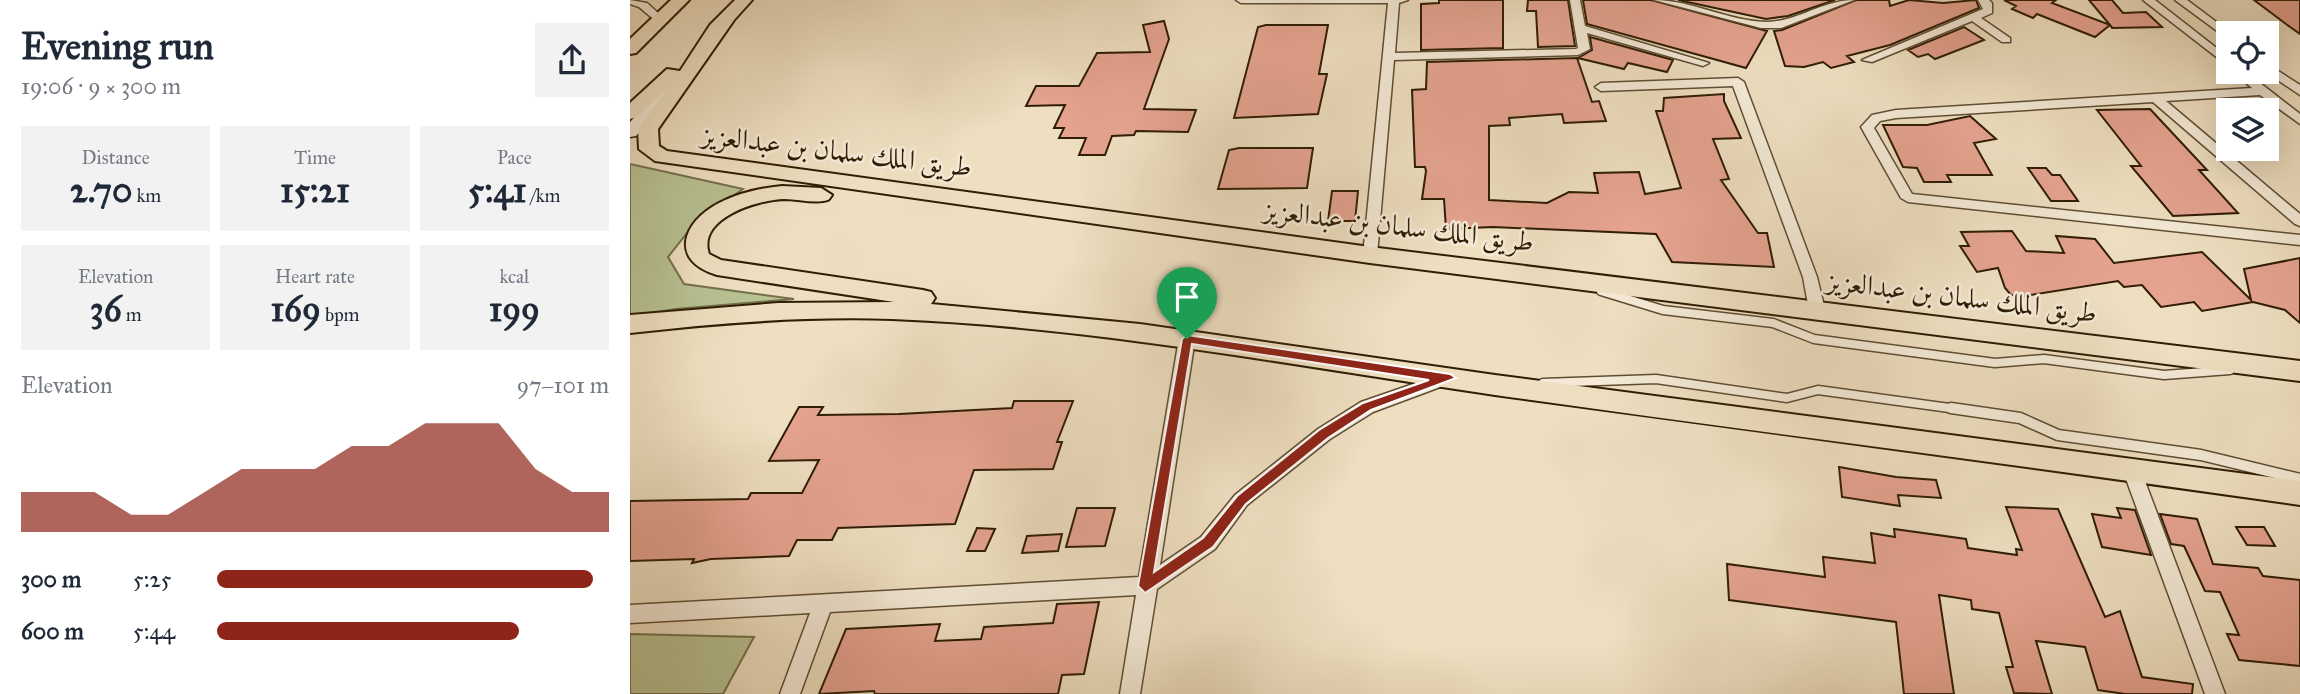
<!DOCTYPE html>
<meta charset="utf-8">
<style>
body{margin:0;font-family:"IM FELL Great Primer",Amiri,serif;background:#f2f2f3;color:#1f2937;height:100vh;display:flex;flex-direction:column;font-size:26px;white-space:nowrap}
*{box-sizing:border-box;margin:0}
p{font-size:23px;color:#747a83}
.icon{flex:none;width:38px;height:38px;fill:none;stroke:currentColor;stroke-width:2;stroke-linecap:round;stroke-linejoin:round}
.map{position:relative;flex:1;overflow:hidden}
.sheet{display:flex;flex-direction:column;background:#fff;width:630px}
.sheet>*{flex:none}
.controls{position:absolute;left:1586px;top:21px;display:grid;gap:14px}
.controls a{display:grid;place-items:center;width:63px;height:63px;border-radius:0px;background:#fff;box-shadow:0 7px 28px #0002;font-size:35px}
.pin{position:absolute;display:grid;place-items:center;width:60px;height:60px;color:#fff;margin:-72px -30px;border-radius:50% 50% 50% 0;rotate:-45deg;box-shadow:0 0 7px #0007}
.pin .icon{rotate:45deg}
.round{display:grid;place-items:center;flex:none;width:74px;height:74px;border-radius:0px;background:#f2f2f3}
.summary{display:flex;align-items:center;justify-content:space-between;height:119px;padding:0 21px}
h1{font-size:38px;font-weight:700;line-height:52px}
.metrics{display:grid;grid-template-columns:repeat(3,1fr);gap:10px;height:119px;padding:7px 21px}
.metrics div{display:grid;align-content:center;border-radius:0px;background:#f2f2f3;text-align:center}
.metrics b{font-size:35px;font-weight:700}
.metrics small{font-size:19px;font-weight:400}
.metrics p{font-size:19px}
.chart{height:196px;padding:14px 21px}
.chart p{display:flex;justify-content:space-between}
.chart svg{width:100%;height:126px;margin-top:7px;fill:#8f2418;opacity:.7}
ul{padding:0 21px;list-style:none;font-size:23px}
li{display:grid;grid-template-columns:112px 84px 1fr;align-items:center;height:52px}
li i{height:18px;border-radius:9px;background:#8f2418}
main{display:flex;flex:1;min-height:0}
.map>svg:first-child{display:block}
.green{fill:#b8c293;stroke:#74704c;stroke-width:2}
.building{fill:#e5a390;stroke:#2f1d04;stroke-width:2}
.lines{fill:none;stroke-linecap:round;stroke-linejoin:round}
.service-far1-casing{stroke:#5f4e33;stroke-width:11}
.service-casing{stroke:#5f4e33;stroke-width:13}
.minor-casing{stroke:#5f4e33;stroke-width:3}
.secondary-casing{stroke:#2f1d04;stroke-width:3}
.primary-casing{stroke:#2f1d04;stroke-width:4}
.service-far1{stroke:#f4ead7;stroke-width:8}
.service{stroke:#f4ead7;stroke-width:10}
.minor{fill:#f4ead7;fill-rule:evenodd}
.secondary{fill:#f4ead7;fill-rule:evenodd}
.primary{fill:#eedfc1;fill-rule:evenodd}
.route{fill:#8f2418;stroke:#fff;stroke-width:2;fill-rule:evenodd}
.labels{text-anchor:middle;stroke-width:5;stroke-linejoin:round;paint-order:stroke}
.street-label{font-size:28px;fill:#2f1d04;stroke:#f4ead7}
</style>
<main>
<section class="sheet">
<div class="summary"><div><h1>Evening run</h1><p>19:06 · 9 × 300 m</p></div><a class="round"><svg class="icon" aria-label="share" viewBox="0 0 24 24"><path d="M12 15V3M7 8l5-5 5 5M5 13v7h14v-7"/></svg></a></div>
<div class="metrics">
<div><p>Distance</p><b>2.70<small> km</small></b></div>
<div><p>Time</p><b>15:21</b></div>
<div><p>Pace</p><b>5:41<small> /km</small></b></div>
</div>
<div class="metrics">
<div><p>Elevation</p><b>36<small> m</small></b></div>
<div><p>Heart rate</p><b>169<small> bpm</small></b></div>
<div><p>kcal</p><b>199</b></div>
</div>
<div class="chart"><p><span>Elevation</span>97–101 m</p>
<svg viewBox="0 0 160 44" preserveAspectRatio="none"><path d="M0 44V30L10 30L20 30L30 38L40 38L50 30L60 22L70 22L80 22L90 14L100 14L110 6L120 6L130 6L140 22L150 30L160 30V44z"/></svg>
</div>
<ul>
<li><b>300 m</b>5:25<i style="width:96%"></i></li>
<li><b>600 m</b>5:44<i style="width:77%"></i></li>
</ul>
</section>
<div class="map">
<svg width="1670" height="694" viewBox="0 0 1670 694">
<rect width="100%" height="100%" fill="#eedfc1"/>
<filter id="stains"><feTurbulence type="fractalNoise" baseFrequency=".00286" numOctaves="4"/><feColorMatrix values="0 0 0 0 .2 0 0 0 0 .09 0 0 0 0 .02 0 0 0 .5 -.17"/></filter>
<radialGradient id="worn" r=".72"><stop offset=".6" stop-color="#630" stop-opacity="0"/><stop offset="1" stop-color="#630" stop-opacity=".3"/></radialGradient>
<path class="green" d="M0 164 113 189 65 223 38 257 54 284 164 299 46 309 0 316Z
M0 634 124 637 93 694H0Z"/>
<path class="building" d="M809 0H873V48L791 50V4L809 3Z
M898 0H938L945 46 908 47 906 11H897Z
M953 0H1021L1137 31 1116 68 957 24Z
M1048 0H1205L1158 16 1136 19Z
M1226 0H1259L1260 6 1279 0 1313 3 1346 0 1349 8 1260 45 1217 56 1224 62 1201 68 1193 62 1174 67 1155 66 1144 31 1152 30Z
M1374 0H1426L1422 3 1480 25 1459 0H1482L1493 13 1516 12 1532 27 1482 28 1480 25 1465 37 1407 14 1403 18 1382 9 1386 6Z
M1624 0H1670V34L1656 24Z
M534 21 539 39 514 109 566 110 558 132 506 131 504 135 482 136 475 155H449L456 138H429L434 128H424L435 105 396 106 406 86H449L467 53 520 52 513 25Z
M636 25H698L689 74H697L688 114 604 118 628 27Z
M1334 27 1354 40 1305 59 1298 54 1288 57 1278 50Z
M960 37 1043 60 1037 72 998 63 994 69 948 58 962 50Z
M947 58 962 102 969 101 976 121 934 123 932 114 879 118 880 125 859 126V200L917 203 939 192 968 193 964 173 1009 172 1015 194 1051 188 1026 111H1033L1034 98 1094 94V101L1111 138 1083 139 1099 179 1091 180 1128 233H1137L1144 267 1042 262 1026 234 863 227 816 229 814 199H792L796 171 795 167H785L782 90 796 89 797 62Z
M1520 109 1577 170H1569L1608 213 1543 216 1501 166H1511L1467 110Z
M1340 116 1366 139 1344 143 1362 175H1317L1321 182H1294L1287 168 1273 167 1253 125H1297Z
M609 148H683L677 188 588 189 599 150Z
M1398 168H1416L1422 175H1430L1448 201H1421Z
M702 191H728L725 221H698Z
M1382 231 1396 251 1434 253 1426 236 1465 239 1484 263 1572 252 1621 300 1614 269 1670 258V323L1655 310 1623 302 1572 311 1564 302 1531 307 1512 285 1494 287 1488 281 1394 296 1381 295 1375 288 1368 268 1347 272 1330 246H1339L1331 232Z
M384 401H443L427 442H432L423 469 344 470 325 524 208 528 202 540H167L159 556 81 559 62 563 64 559 0 561V501L118 499 121 493H172L189 460 139 461 169 407H193L188 415 269 414 382 408Z
M1209 467 1266 477 1306 480 1311 498 1268 495 1270 506 1212 497Z
M1376 507 1428 509 1475 617 1490 611 1512 677 1563 684 1562 694H1495L1468 690 1455 647 1406 641 1422 694 1384 693 1376 667H1383L1369 613 1342 609 1341 600 1309 595 1324 694H1274L1266 622 1099 600 1097 564 1195 577 1193 557 1245 563 1241 533 1265 537 1264 529 1336 539 1338 548 1387 555 1386 549 1392 550Z
M447 508H485L475 546 436 547Z
M1487 508 1505 510 1521 555 1472 547 1462 514 1491 518Z
M1530 514 1567 519 1583 564 1628 568 1633 576 1670 580V666L1609 660 1597 634 1609 635 1590 592 1575 591 1554 546 1541 544Z
M1606 527H1634L1645 546 1617 545Z
M347 528 365 529 355 551H337Z
M432 534 428 551 392 553 397 536Z
M469 602 454 674 432 675 428 694H245L244 691 189 694 216 629 310 624 305 641 351 639 354 627 423 623 427 604Z"/>
<g class="lines">
<g class="service-far1-casing">
<path id="service-far1" d="M971 291 1033 310 1143 323 1184 339 1365 363 1414 359 1534 375 1600 370
M913 383 1026 379 1157 398 1188 390 1334 410"/>
</g>
<g class="service-casing">
<path id="service" d="M1321 408 1390 418 1428 435 1571 455 1670 479"/>
</g>
<g class="minor-casing">
<path id="minor" d="M0 0 17 3 36 20 27 22 9 7 0 4Z
M606 0H778L769 3 765 53 946 49 948 48 940 0H950L955 26 1079 63 1073 66 957 33 960 49 948 55 764 60 747 255 740 260 733 255 758 3H611Z
M1024 0C1062 0 1098 21 1136 22 1167 22 1193 0 1224 0L1151 28H1131Z
M1348 0H1359L1362 3V13L1351 18 1380 38V42H1372L1342 21 1242 62 1232 60 1353 9Z
M1513 0H1525L1598 57V66Z
M1545 0H1557L1601 33H1598V39Z
M1636 63 1670 85V95L1636 72Z
M1603 72H1616L1670 114V124L1630 95 1536 101 1670 214V226L1665 224 1523 102 1266 118 1250 121 1244 128 1282 194 1670 235V245L1278 202 1271 198 1231 127 1242 115 1266 110 1622 88Z
M1108 78 1114 82 1187 277 1195 310 1192 314H1182L1179 310 1173 277 1103 86 971 91 965 87 971 83Z
M557 333 565 339 530 565 571 537 605 495 688 429 731 402 815 373 821 375 823 379 821 383 743 412 700 439 617 505 585 549 527 589 510 694H490L506 595 200 612 170 694H150L180 613 0 623V605L509 577 549 339Z
M1501 461 1507 463 1510 468 1595 694H1575L1492 468 1495 463Z"/>
</g>
<g class="secondary-casing">
<path id="secondary" d="M44 80 50 82V88L6 136 0 137V122L38 82Z"/>
</g>
<g class="primary-casing">
<path id="primary" d="M41 0H59L6 53 0 54V39Z
M105 0H122L104 20 28 129 29 146 37 151 740 247 1670 361V381L740 263 25 161 9 149 8 129 38 88 7 117 0 119V103L37 69 50 71 80 25Z
M152 186 191 188 202 195C198 200 200 200 193 201 181 203 167 199 154 199 127 200 67 218 79 254L91 260 293 290 301 292 305 298 301 304 510 324 865 375 1670 481V505C1402 466 1133 433 865 395 665 366 465 327 262 319 174 316 87 323 0 333V315L148 303 264 302 87 275C39 261 52 222 89 203 108 193 131 188 152 186Z"/>
</g>
<use href="#service-far1" class="service-far1"/>
<use href="#service" class="service"/>
<use href="#minor" class="minor"/>
<use href="#secondary" class="secondary"/>
<use href="#primary" class="primary"/>
</g>
<path class="route" d="M557 335 820 374 826 378 741 410 698 438 616 504 583 547 515 593 508 586 552 339ZM562 344 799 380 733 403 689 430 607 496 573 538 524 572Z"/>
<g class="labels">
<g class="street-label">
<text transform="translate(207 150) rotate(7)" y="10">طريق الملك سلمان بن عبدالعزيز</text>
<text transform="translate(769 225) rotate(7)" y="10">طريق الملك سلمان بن عبدالعزيز</text>
<text transform="translate(1332 296) rotate(7)" y="10">طريق الملك سلمان بن عبدالعزيز</text>
</g>
</g>
<rect width="100%" height="100%" filter="url(#stains)"/>
<rect width="100%" height="100%" fill="url(#worn)"/>
</svg>
<div class="controls">
<a><svg class="icon" aria-label="locate" viewBox="0 0 24 24"><circle cx="12" cy="12" r="6"/><path d="M12 2v4M12 18v4M2 12h4M18 12h4"/></svg></a>
<a><svg class="icon" aria-label="layers" viewBox="0 0 24 24"><path d="M12 4l9 5-9 5-9-5zM3 14l9 5 9-5"/></svg></a>
</div>
<div class="pin" style="left:557px;top:339px;background:#1e9e55"><svg class="icon" aria-label="arrive" viewBox="0 0 24 24"><path d="M6 21V4h12l-3 4 3 4H6"/></svg></div>
</div>
</main>
